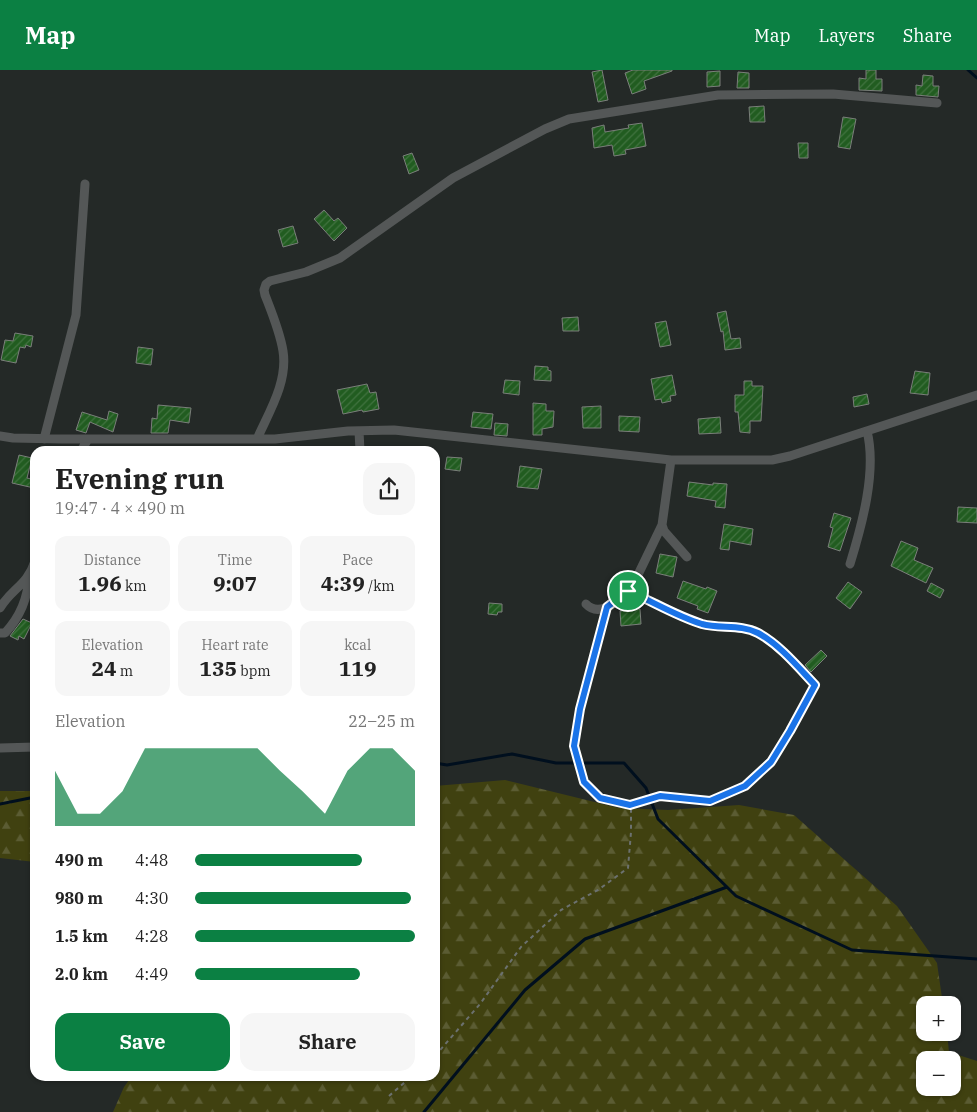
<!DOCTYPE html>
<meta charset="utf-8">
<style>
body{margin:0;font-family:"IBM Plex Serif",serif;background:#f6f6f6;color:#222;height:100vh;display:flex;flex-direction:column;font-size:19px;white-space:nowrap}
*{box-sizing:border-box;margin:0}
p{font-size:16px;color:#767676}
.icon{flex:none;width:28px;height:28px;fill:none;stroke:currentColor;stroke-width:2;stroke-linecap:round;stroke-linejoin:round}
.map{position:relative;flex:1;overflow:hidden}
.drawer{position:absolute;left:30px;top:376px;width:410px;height:635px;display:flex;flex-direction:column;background:#fff;border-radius:15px;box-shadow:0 1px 4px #0004}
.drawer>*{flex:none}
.buttons{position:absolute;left:916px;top:926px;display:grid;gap:10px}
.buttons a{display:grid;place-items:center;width:45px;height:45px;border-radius:10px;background:#fff;box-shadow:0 1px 4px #0004;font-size:25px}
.pin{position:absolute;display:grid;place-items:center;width:42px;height:42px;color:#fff;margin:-21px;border:2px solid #fff;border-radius:50%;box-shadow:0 1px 5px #0007}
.round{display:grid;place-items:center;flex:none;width:52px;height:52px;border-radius:15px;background:#f6f6f6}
.overview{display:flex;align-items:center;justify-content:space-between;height:85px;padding:0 25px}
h1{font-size:28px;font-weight:700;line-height:38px}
.figures{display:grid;grid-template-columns:repeat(3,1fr);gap:8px;height:85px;padding:5px 25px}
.figures div{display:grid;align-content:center;border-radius:12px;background:#f6f6f6;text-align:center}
.figures b{font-size:21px;font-weight:700}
.figures small{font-size:14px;font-weight:400}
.figures p{font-size:14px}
.chart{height:140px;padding:10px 25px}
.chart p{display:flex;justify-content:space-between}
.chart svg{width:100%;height:90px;margin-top:5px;fill:#0b8043;opacity:.7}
.button{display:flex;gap:10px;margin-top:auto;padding:10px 25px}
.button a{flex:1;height:58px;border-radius:15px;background:#0b8043;color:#fff;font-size:20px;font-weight:700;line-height:58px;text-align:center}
.button a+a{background:#f6f6f6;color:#222}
ul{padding:0 25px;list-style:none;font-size:16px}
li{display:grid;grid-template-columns:80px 60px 1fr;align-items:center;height:38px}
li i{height:12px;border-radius:6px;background:#0b8043}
header{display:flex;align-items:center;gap:30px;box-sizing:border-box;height:70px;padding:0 25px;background:#0b8043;color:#fff}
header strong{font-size:24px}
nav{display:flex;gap:28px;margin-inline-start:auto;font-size:18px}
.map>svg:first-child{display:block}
.forest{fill:url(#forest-firs);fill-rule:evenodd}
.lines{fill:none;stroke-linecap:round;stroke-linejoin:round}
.stream{stroke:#000f1e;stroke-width:3}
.building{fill:url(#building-hatch);stroke:#7a7e7a}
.path{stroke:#6c716f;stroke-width:2;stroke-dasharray:4 4;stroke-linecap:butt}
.minor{stroke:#545757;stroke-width:9}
.route-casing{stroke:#fff;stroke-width:10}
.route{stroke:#1a73e8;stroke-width:6}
</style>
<header>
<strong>Map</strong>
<nav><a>Map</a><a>Layers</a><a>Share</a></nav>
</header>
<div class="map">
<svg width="977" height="1042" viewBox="0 0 977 1042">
<defs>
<pattern id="forest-firs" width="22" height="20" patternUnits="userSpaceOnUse" patternTransform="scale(1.25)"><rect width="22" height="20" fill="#404110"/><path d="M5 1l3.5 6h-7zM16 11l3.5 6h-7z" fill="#5b5c33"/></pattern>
<pattern id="building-hatch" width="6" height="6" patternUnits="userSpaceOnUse" patternTransform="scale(1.25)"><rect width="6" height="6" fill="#215c20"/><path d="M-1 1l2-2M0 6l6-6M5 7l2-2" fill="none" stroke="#417340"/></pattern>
</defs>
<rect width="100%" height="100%" fill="#242927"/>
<path class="forest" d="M505 710 619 738 668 740 739 735 794 745 897 836 937 893 943 935H925V962L947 963 949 982 977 991V1042H113L124 1017 132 1006H435V716ZM925 990H952V1018H925Z
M0 721H35V792L0 788Z"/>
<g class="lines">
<path class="stream" d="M968 0 977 8
M435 693 447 695 512 684 556 693H624L646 718 658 749 736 826 852 880 977 889
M0 734 35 727
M424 1042 525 920 585 869 727 817"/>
</g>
<path class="building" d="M602 0 608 30 598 32 592 2Z
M633 0H672V1L644 11 646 19 632 24 625 3Z
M866 0H876V9H882V21L859 20V8L866 9Z
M720 1V16L707 17V2Z
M738 2 749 3V18H737Z
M923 5 933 6V16H939L938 27 916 25V15L922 16Z
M764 36 765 52H750L749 37Z
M843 47 856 49 850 79 838 77Z
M642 53 646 76 625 80 626 84 614 86 612 75 594 78 592 58 604 55 605 62 629 58 628 55Z
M798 73H808V88H799Z
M412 83 419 100 409 104 403 86Z
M324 140 334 151 338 148 347 158 334 171 314 149Z
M293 156 298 173 283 177 278 160Z
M726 241 731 269 740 268 741 278 725 280 723 261 721 262 717 243Z
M578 247 579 261H563L562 248Z
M666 251 671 275 660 277 655 253Z
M15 263 33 266 31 277 26 275 25 278 20 277 16 293 1 290 5 270 13 271Z
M138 277 153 279 151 295 136 293Z
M535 296 548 297V300L551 301V311L534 310Z
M915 301 930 303 928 325 910 323Z
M672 305 676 325 670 326 671 331 662 333 661 329 655 330 651 309Z
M505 310 520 311 519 325 503 323Z
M744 311H752V316H763L761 351H750V363L740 362 738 342H735V325H744Z
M367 314 370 323 376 322 379 339 363 342 362 340 343 344 337 320Z
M867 324 869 334 854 337 853 327Z
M533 333 546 334V341H554L553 357 542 359V365H533Z
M158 335 191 338 189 353 170 350 168 363H151L152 348 157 349Z
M601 336V358H583L582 337Z
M109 341 118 344 113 362 90 352 86 363 76 360 82 342 107 350Z
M473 342 493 344 491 359 471 357Z
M619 346 640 347 639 362 619 361Z
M720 347 721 363 699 364 698 349Z
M495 353 508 354 507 366 494 365Z
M19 385 32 388 27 408 35 410 34 418 12 413Z
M447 387 462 388 460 401 445 399Z
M520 396 542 399 538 419 517 417Z
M689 412 713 415V413L727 414 725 438 715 437 716 431 687 426Z
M958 437 977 438V453L957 452Z
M834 443 851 448 840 481 828 477 833 458 830 457Z
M724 454 753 459 751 475 730 471 729 480 720 479Z
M901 471 918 478 914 490 933 498 926 513 891 496Z
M660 484 677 487 673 507 656 503Z
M683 511 706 519 707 517 717 521 708 543 697 539 698 536 677 528Z
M848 512 862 522 850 539 836 528Z
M931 513 944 520 940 528 927 521Z
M489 533 502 534V542H498L497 545 488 544Z
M640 539 641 554 621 556 620 541Z
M23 549 32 553 24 569 19 566 18 570 10 566Z
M821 580 827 586 811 602 805 595Z"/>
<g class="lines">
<path class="path" d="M604 547 580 639 574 676 583 712 600 728 631 735 660 726 711 731 745 716 771 692 790 661 810 623
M435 986 480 934 521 877 561 840 598 820 628 798 631 762V735
M389 1026 412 1006"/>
<path class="minor" d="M359 361 360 381
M0 366 13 368 62 369H275L348 361 394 360 671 390H772L790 386 977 325
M44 369 76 245 85 114
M257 369C269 342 288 312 283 281 280 262 272 243 265 225L264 220 266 214 270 211 306 202 340 188 453 108 545 59 569 49 718 25 833 24 937 33
M81 381 88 369
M671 390 662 455 664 461 687 487
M850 494C862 455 877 401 867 361
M628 521C652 531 676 546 702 554 720 559 741 554 758 563 780 575 798 597 815 615
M586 534C601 550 624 526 634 513L662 455
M0 538C12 518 27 516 35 491
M0 563H5C20 547 28 527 29 506
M0 678 35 677"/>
</g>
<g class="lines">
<g class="route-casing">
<path id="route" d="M628 521C652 531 676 546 702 554 720 559 741 554 758 563 780 575 798 597 815 615L790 661 771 692 745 716 710 731 660 726 630 735 600 728 584 712 574 676 580 639 607 537Z"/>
</g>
<use href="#route" class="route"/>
</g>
</svg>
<div class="buttons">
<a>+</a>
<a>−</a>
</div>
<div class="pin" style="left:628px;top:521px;background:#1e9e55"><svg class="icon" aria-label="arrive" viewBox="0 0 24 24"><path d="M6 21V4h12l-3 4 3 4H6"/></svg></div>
<section class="drawer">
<div class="overview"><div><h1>Evening run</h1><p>19:47 · 4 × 490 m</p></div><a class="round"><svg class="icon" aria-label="share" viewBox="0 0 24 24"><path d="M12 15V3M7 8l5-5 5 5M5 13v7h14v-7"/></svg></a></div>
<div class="figures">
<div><p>Distance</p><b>1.96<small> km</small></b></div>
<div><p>Time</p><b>9:07</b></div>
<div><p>Pace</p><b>4:39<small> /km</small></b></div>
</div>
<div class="figures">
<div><p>Elevation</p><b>24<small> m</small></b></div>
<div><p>Heart rate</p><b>135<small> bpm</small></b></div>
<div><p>kcal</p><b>119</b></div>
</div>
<div class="chart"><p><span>Elevation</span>22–25 m</p>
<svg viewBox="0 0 160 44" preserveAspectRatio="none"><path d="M0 44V17L10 38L20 38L30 27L40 6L50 6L60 6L70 6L80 6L90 6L100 17L110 27L120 38L130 17L140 6L150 6L160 17V44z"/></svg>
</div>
<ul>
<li><b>490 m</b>4:48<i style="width:76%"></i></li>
<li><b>980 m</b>4:30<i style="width:98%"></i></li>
<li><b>1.5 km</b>4:28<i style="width:100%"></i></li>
<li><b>2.0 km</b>4:49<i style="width:75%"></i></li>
</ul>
<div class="button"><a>Save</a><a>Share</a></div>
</section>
</div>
